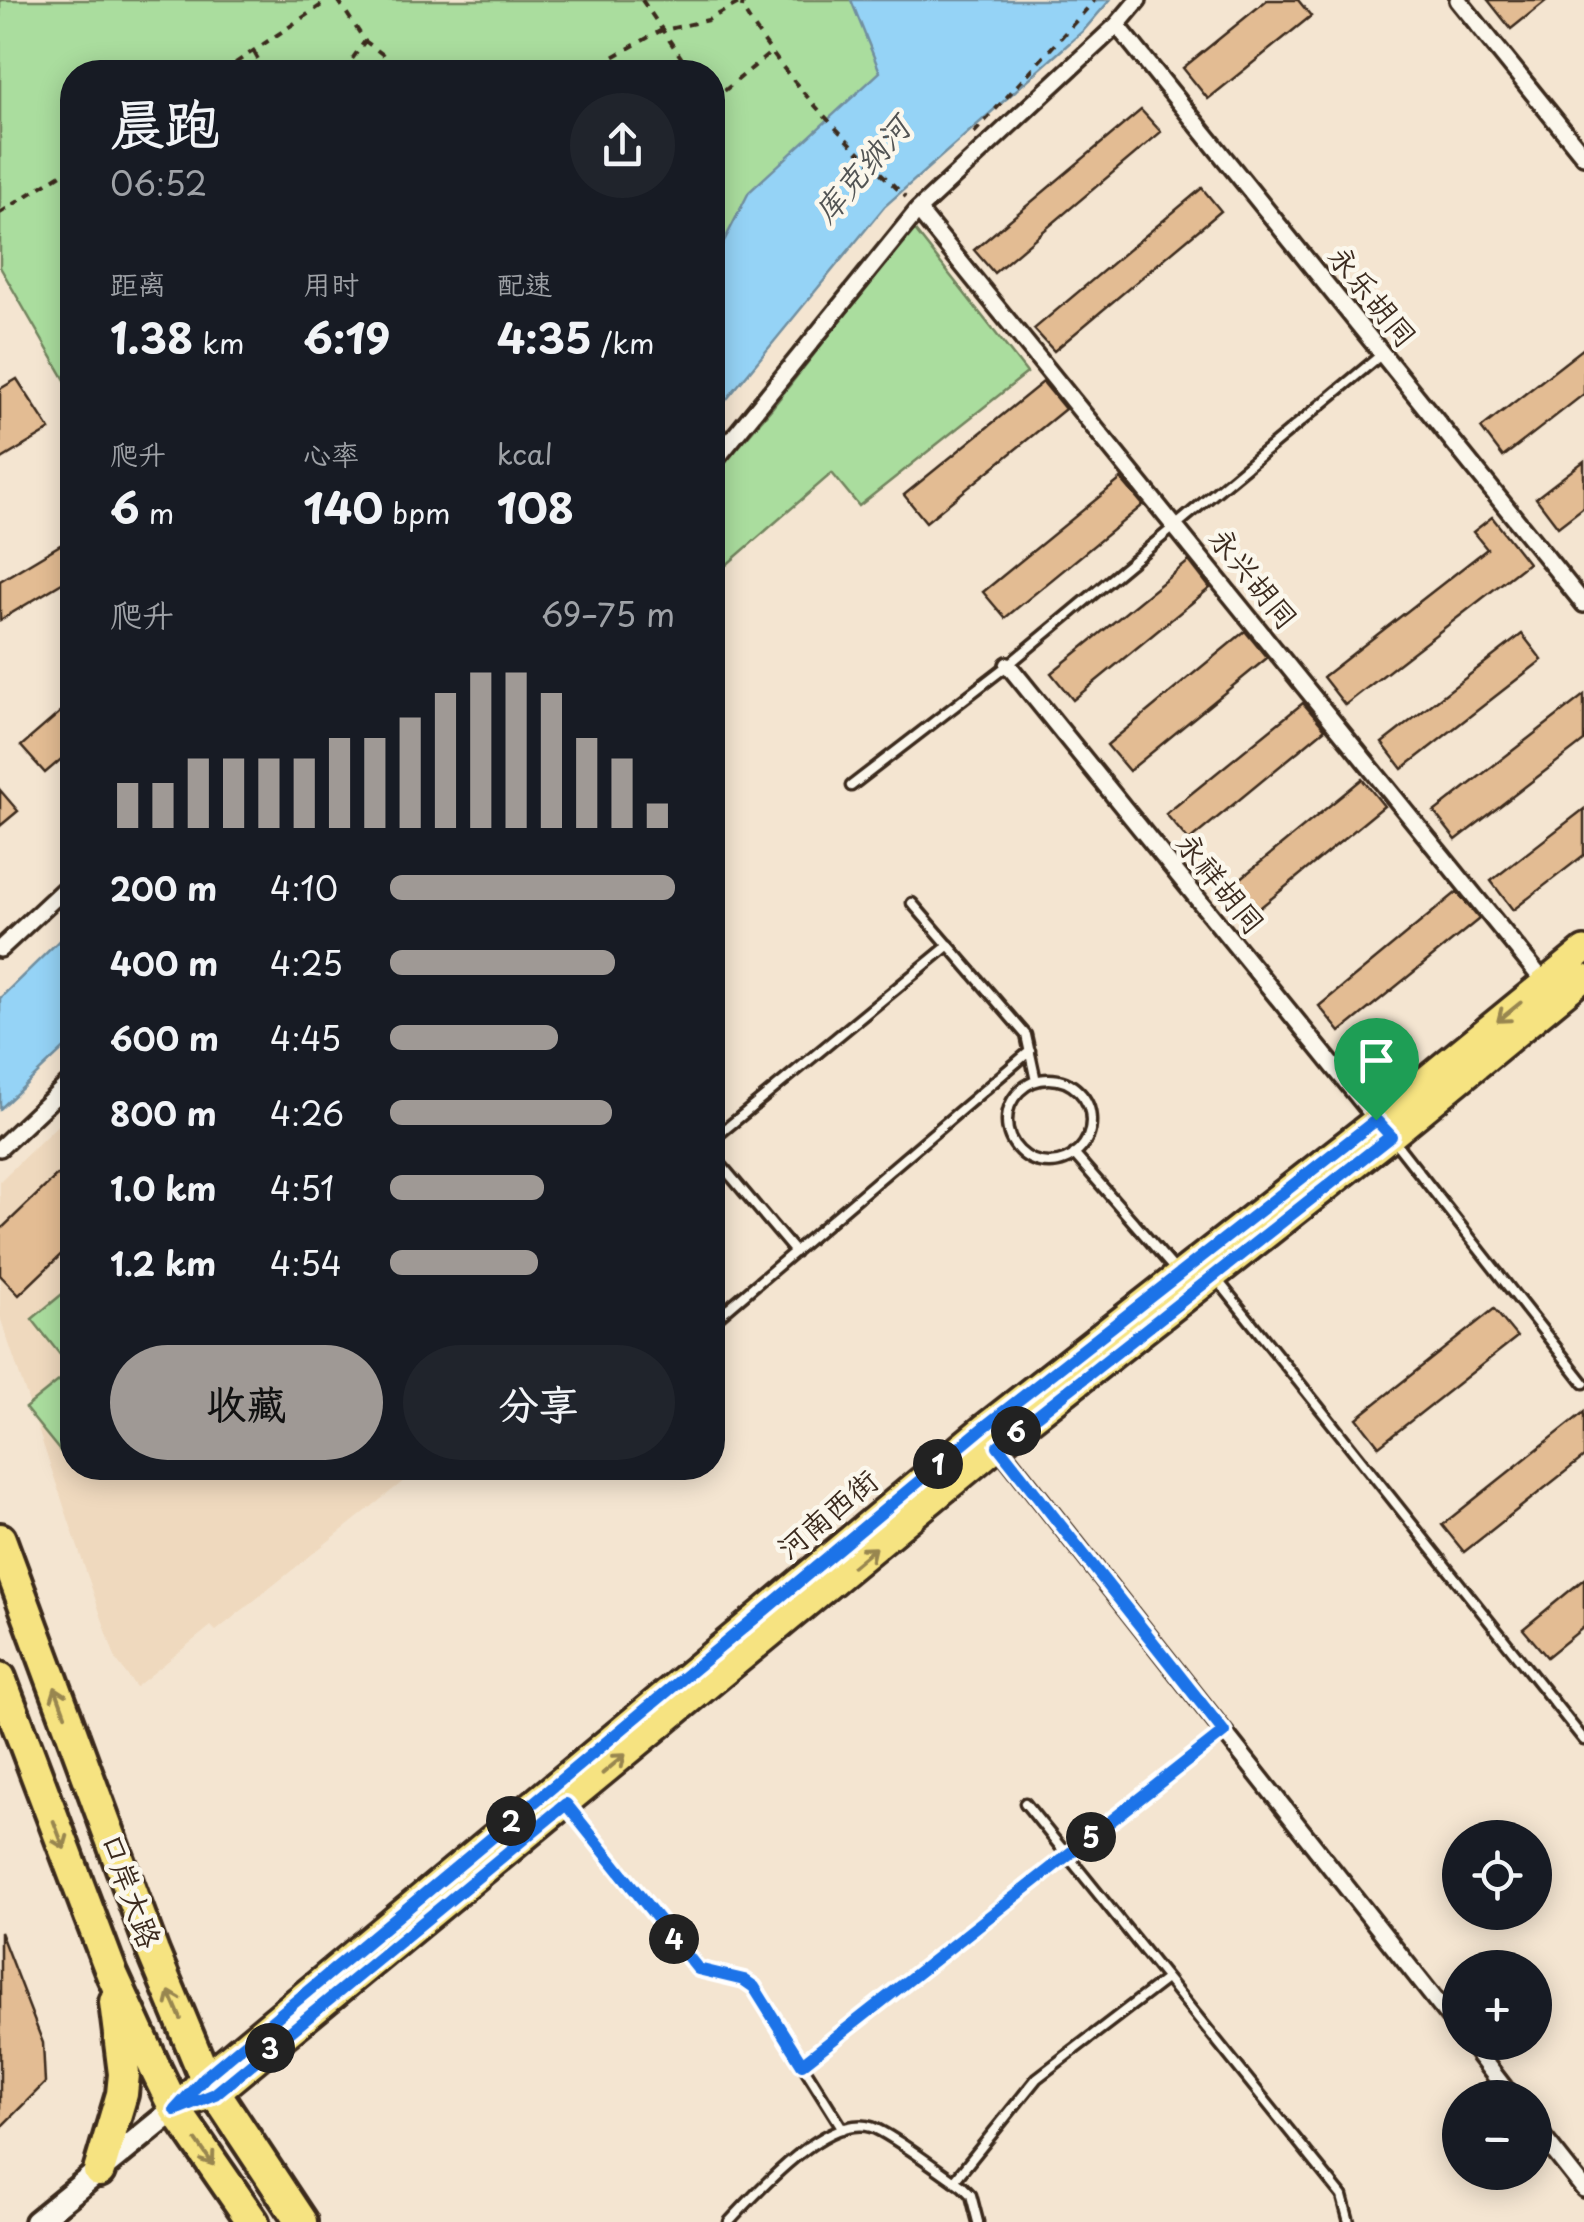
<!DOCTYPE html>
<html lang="zh">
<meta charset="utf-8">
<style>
body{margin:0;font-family:"Playpen Sans","LXGW WenKai TC",sans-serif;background:#20242c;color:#f1f3f6;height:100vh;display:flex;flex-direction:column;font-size:38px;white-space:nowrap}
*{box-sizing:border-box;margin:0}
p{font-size:32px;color:#9ea1a6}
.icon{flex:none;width:55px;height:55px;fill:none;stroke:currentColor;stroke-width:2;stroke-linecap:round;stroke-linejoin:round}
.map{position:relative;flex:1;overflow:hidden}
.drawer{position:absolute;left:60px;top:60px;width:665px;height:1420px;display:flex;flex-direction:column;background:#171b24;border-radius:40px;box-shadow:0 5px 25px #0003}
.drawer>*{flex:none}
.buttons{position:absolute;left:1442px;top:1820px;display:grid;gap:20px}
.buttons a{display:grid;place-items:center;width:110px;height:110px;border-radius:50%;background:#171b24;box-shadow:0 5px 25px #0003;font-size:50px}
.pin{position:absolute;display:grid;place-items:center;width:85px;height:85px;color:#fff;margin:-102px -42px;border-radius:50% 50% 50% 0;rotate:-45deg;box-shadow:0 0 10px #0007}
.pin .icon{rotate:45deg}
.km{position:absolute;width:50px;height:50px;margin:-25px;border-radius:50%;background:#222;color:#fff;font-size:28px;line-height:50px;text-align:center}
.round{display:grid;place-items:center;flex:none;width:105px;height:105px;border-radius:52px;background:#20242c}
.headline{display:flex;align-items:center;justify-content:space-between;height:170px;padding:0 50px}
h1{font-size:55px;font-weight:700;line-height:75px}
.figures{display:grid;grid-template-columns:repeat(3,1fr);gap:15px;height:170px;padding:10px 50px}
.figures div{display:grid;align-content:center}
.figures b{font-size:42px;font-weight:700}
.figures small{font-size:28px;font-weight:400}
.figures p{font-size:28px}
.chart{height:280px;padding:20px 50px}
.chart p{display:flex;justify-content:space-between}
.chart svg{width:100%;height:180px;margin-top:10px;stroke:#9f9995;stroke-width:6}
.button{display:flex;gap:20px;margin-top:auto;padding:20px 50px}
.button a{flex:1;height:115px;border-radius:60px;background:#9f9995;color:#111;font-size:40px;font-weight:700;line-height:115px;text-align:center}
.button a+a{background:#20242c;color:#f1f3f6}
ul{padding:0 50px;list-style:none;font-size:32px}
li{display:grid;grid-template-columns:160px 120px 1fr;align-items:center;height:75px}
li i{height:25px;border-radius:12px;background:#9f9995}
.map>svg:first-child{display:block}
.built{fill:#efd9be}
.green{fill:#aadd9e;stroke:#72845e;stroke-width:2.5}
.water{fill:#95d3f6;stroke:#718fa0;stroke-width:2.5}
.building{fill:#e3bc93;stroke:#3b2a1e;stroke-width:2.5}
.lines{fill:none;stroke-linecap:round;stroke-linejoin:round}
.lane-casing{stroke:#3b2a1e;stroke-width:15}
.street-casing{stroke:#3b2a1e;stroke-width:22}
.secondary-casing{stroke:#3b2a1e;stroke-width:30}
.primary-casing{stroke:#3b2a1e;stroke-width:32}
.highway-casing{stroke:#3b2a1e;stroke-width:38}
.path{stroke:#3b2a1e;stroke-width:4;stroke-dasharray:8 8;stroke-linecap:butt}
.lane{stroke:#fbf7ec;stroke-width:8}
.street{stroke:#fbf7ec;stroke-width:15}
.secondary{stroke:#fbf7ec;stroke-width:22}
.primary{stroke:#f6e381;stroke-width:25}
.highway{stroke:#f6e381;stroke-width:30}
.oneway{stroke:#988650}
.route-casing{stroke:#fff;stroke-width:20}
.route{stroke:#1a73e8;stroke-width:12}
.labels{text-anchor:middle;stroke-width:9;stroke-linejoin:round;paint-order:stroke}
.street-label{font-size:30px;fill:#3b2a1e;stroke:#fbf7ec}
.water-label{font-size:32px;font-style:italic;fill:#525454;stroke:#fbf7ec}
</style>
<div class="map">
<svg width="1584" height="2222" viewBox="0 0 1584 2222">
<rect width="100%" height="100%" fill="#f4e5d1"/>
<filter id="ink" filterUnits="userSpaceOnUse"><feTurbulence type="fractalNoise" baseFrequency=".01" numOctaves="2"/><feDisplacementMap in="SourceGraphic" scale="20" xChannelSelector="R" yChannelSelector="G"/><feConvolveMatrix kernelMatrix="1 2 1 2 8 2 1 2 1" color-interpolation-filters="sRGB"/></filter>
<g filter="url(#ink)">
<path class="built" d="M72 1111V1468H420L216 1631 211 1626 136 1687 116 1660 0 1317V1181Z"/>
<path class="green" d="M0 0H974L713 282 712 72H72V392L0 267Z
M913 228 1027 373 859 506 832 473 716 574 712 570 713 477 772 408Z
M72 1286V1370L32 1319Z
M61 1379 72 1393V1466L25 1408Z"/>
<path class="water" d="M851 0H1110L1083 31 885 206 713 416V263L749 192 880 72Z
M72 928V1041L0 1109V998Z"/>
<path class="building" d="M1267 0H1298L1311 16 1208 99 1183 68Z
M1488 0H1547L1511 29Z
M1141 110 1161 132 994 273 974 250Z
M1202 188 1221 211 1054 351 1034 329Z
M1584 348V394L1503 457 1481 428Z
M17 379 50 430 0 460V389Z
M1043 382 1065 409 926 522 904 495Z
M1584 461V507L1558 527 1536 498Z
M1121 479 1143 505 1005 618 983 592Z
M1492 517 1528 563 1345 705 1323 677 1487 549 1473 532Z
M72 538V577L0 620V581Z
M1189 561 1210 588 1073 700 1051 673Z
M1245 631 1267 658 1129 771 1107 745Z
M1522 634 1542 660 1402 769 1382 743Z
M1584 695V741L1456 840 1434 812Z
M72 702V750L45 773 21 746Z
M1303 703 1325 729 1189 841 1166 814Z
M1362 779 1384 806 1245 920 1223 893Z
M0 790 18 811 0 826Z
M1584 809V855L1513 910 1491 881Z
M1457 892 1479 919 1340 1032 1319 1006Z
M72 1161V1244L19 1295 0 1275V1230Z
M1494 1309 1517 1337 1379 1446 1357 1418Z
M1584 1412V1457L1464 1552 1442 1525Z
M1584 1579V1627L1547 1657 1523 1629Z
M0 1932 43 2043 45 2083 0 2128Z"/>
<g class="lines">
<g class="lane-casing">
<path id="lane" d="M851 786 1008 665 1382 354
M912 903 1026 1035 1036 1081
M1007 1121a42 42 0 1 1 84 0a42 42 0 1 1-84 0Z
M55 1096 72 1112
M712 1140 949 945
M1395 1142 1584 1383
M712 1154 795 1252
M1074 1154 1176 1271
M1216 1278 1584 1740
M712 1322 1030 1051
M1025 1803 1342 2196 1349 2222
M569 1808 699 1969 745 1980 754 1987 843 2129
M802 2064 1224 1732
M954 2181 1037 2078 1166 1979
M729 2222C757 2192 826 2114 871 2127 889 2132 943 2174 962 2186L971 2195 978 2222"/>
</g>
<g class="street-casing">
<path id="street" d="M1458 0 1584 156
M1117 25 1584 604
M918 210 1545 983
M712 464 918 210 1117 25 1138 0
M1008 665 1382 1126
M0 949 72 882
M0 1148 72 1080
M995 1442 1460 2031
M1469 2042 1512 2098
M1535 2127 1584 2189"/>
</g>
<g class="secondary-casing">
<path id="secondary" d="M36 2222 175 2109"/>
</g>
<g class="primary-casing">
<path id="primary" d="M198 2100 215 2094 998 1446 1391 1137 1584 978
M175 2109 205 2077 984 1427 1376 1120 1584 950"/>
</g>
<g class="highway-casing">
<path id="highway" d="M0 1539 153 1952 205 2077 301 2222
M0 1678 112 1974 156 2070 175 2109 253 2222
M99 2171 122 2094 124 2074 115 2002"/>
</g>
<path class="path" d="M338 0 365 41 406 72
M642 0 691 72
M743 0 742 8C786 81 844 139 906 197
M254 52 265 72
M222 72 329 0
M343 72 365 41
M586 72 660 31 708 20 744 0
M712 101 769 54
M712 103 720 144 712 165
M974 133 1095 0
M0 213 72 167"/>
<use href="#lane" class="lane"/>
<use href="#street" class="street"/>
<use href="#secondary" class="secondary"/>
<use href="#primary" class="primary"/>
<use href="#highway" class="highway"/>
</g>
<defs><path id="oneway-shaft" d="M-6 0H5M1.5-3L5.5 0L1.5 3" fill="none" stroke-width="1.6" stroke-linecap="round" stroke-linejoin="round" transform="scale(2.5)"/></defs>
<g class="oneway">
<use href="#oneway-shaft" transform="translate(1509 1012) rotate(141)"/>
<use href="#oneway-shaft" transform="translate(864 1557) rotate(-40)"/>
<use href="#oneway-shaft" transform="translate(60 1701) rotate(-110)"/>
<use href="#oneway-shaft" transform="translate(614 1764) rotate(-40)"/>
<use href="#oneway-shaft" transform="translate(59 1835) rotate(69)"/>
<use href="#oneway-shaft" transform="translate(175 2005) rotate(-113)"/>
<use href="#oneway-shaft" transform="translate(205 2153) rotate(55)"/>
</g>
</g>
<g class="lines" filter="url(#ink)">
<g class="route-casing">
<path id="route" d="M1376 1120 1391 1136 998 1446 1224 1732 802 2064 754 1987 744 1980 698 1969 566 1804 215 2094 175 2110 205 2077 984 1427Z"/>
</g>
<use href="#route" class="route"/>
</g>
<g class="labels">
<g class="street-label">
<text transform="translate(1372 297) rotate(51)" y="10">永乐胡同</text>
<text transform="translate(1253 579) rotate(51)" y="10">永兴胡同</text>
<text transform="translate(1220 884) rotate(51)" y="10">永祥胡同</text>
<text transform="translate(828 1515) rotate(-40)" y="10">河南西街</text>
<text transform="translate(130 1891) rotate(70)" y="10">口岸大路</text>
</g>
<g class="water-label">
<text transform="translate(862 170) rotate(-49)" y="11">库克纳河</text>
</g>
</g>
</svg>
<div class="buttons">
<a><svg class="icon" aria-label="locate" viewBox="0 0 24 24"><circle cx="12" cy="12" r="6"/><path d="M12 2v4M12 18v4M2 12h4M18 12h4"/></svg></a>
<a>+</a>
<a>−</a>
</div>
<div class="pin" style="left:1376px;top:1120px;background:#1e9e55"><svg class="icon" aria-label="arrive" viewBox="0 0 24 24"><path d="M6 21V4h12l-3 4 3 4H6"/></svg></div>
<b class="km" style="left:938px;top:1464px">1</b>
<b class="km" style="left:511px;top:1821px">2</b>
<b class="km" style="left:270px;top:2048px">3</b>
<b class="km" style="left:674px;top:1939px">4</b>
<b class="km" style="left:1091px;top:1837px">5</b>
<b class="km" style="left:1016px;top:1431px">6</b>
<section class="drawer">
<div class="headline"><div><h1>晨跑</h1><p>06:52</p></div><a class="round"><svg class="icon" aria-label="share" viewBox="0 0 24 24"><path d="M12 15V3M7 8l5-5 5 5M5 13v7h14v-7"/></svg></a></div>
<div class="figures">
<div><p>距离</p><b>1.38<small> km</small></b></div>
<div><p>用时</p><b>6:19</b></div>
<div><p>配速</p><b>4:35<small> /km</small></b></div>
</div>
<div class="figures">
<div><p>爬升</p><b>6<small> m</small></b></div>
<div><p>心率</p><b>140<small> bpm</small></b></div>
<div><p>kcal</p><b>108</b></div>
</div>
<div class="chart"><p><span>爬升</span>69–75 m</p>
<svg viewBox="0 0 160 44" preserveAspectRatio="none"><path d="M5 44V33M15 44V33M25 44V27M35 44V27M45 44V27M55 44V27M65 44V22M75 44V22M85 44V17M95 44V11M105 44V6M115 44V6M125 44V11M135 44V22M145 44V27M155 44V38"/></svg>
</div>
<ul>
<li><b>200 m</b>4:10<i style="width:100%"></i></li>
<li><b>400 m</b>4:25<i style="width:79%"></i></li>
<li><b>600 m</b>4:45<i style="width:59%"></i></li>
<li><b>800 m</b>4:26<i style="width:78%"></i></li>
<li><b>1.0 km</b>4:51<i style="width:54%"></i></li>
<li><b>1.2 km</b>4:54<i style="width:52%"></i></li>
</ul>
<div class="button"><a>收藏</a><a>分享</a></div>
</section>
</div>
